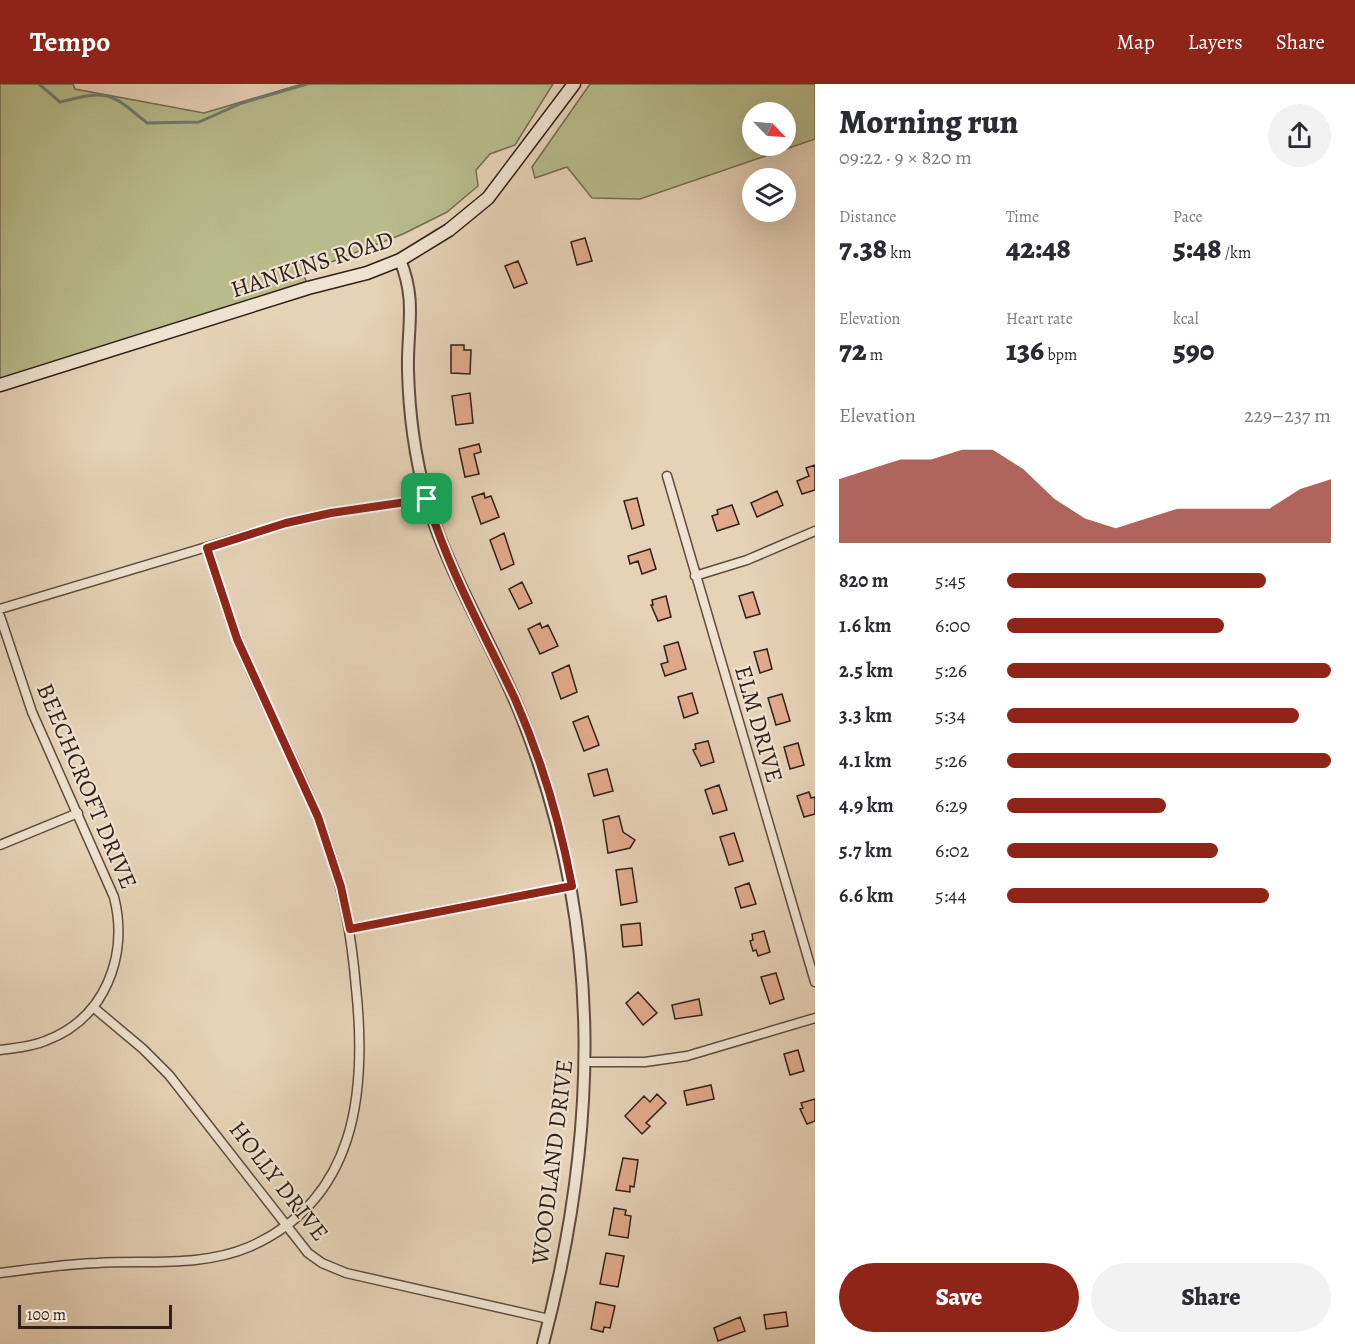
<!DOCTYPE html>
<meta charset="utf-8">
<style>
body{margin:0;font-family:Alegreya,serif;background:#f2f2f3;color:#2b2b33;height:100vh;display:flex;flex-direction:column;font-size:22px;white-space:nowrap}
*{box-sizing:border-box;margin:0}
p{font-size:20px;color:#7c7c81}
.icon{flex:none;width:33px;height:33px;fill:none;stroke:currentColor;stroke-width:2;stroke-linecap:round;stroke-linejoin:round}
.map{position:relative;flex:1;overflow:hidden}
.drawer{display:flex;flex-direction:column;background:#fff;width:540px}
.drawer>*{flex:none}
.needle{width:39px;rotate:115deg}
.tools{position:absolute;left:742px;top:18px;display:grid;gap:12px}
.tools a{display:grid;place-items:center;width:54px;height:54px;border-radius:50%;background:#fff;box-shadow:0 6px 24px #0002;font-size:30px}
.scale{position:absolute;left:18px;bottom:15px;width:154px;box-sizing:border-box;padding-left:6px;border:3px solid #311f19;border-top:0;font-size:16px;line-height:21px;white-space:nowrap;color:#311f19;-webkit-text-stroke:4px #efe2d0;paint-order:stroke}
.pin{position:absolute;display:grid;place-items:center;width:51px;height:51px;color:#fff;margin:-26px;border-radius:12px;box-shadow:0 3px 9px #0006}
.round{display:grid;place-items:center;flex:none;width:63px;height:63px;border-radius:32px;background:#f2f2f3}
.headline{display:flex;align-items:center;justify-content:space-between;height:102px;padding:0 24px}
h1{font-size:33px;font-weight:800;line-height:45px}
.metrics{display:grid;grid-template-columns:repeat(3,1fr);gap:9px;height:102px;padding:6px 24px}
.metrics div{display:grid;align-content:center}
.metrics b{font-size:30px;font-weight:800}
.metrics small{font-size:16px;font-weight:400}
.metrics p{font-size:16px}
.chart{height:168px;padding:12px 24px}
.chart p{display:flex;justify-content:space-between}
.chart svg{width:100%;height:108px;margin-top:6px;fill:#8f2418;opacity:.7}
.cta{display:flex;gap:12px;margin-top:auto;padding:12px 24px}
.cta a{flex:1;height:69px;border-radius:36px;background:#8f2418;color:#fff;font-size:24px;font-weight:800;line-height:69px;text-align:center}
.cta a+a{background:#f2f2f3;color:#2b2b33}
ul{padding:0 24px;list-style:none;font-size:20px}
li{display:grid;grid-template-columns:96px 72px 1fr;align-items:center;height:45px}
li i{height:15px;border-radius:8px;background:#8f2418}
header{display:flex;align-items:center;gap:36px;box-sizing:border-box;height:84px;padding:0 30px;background:#8f2418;color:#fff}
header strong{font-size:28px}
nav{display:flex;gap:33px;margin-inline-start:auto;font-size:21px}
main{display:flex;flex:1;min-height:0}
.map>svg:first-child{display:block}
.green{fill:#b8bb8c;stroke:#746d52;stroke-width:1.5;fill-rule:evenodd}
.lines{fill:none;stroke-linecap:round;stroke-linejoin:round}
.stream{stroke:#6e7b6f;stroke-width:3}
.building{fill:#e2aa8c;stroke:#311f19;stroke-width:1.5}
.minor-casing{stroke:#5e4c40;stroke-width:11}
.tertiary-casing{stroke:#5e4c40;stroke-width:14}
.secondary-casing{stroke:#311f19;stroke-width:15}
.minor{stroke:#efe2d0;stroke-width:8}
.tertiary{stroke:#efe2d0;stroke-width:10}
.secondary{stroke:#efe2d0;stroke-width:12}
.route-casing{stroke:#fff;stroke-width:12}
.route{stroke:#8f2418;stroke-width:8}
.labels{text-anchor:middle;stroke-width:4.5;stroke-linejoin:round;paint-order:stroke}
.street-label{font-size:24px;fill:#311f19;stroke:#efe2d0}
</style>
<header>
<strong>Tempo</strong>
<nav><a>Map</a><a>Layers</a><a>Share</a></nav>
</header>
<main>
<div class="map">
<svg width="815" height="1260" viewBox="0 0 815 1260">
<rect width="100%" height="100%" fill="#e6d2b7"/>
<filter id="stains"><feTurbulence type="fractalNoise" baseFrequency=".00333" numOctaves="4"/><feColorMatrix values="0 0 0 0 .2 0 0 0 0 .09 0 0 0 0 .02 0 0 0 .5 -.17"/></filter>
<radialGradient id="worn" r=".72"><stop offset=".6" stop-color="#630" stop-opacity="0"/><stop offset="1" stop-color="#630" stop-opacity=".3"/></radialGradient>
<path class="green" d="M0 0H73L75 5 204 29 302 0H553L515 61 490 70 476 86 478 102 447 128 403 150 303 189 309 205 0 300Z
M590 0H815V55L640 115 592 114 567 83 535 94 532 83ZM753 28H786V62H753Z"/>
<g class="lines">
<path class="stream" d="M39 0 60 18C108 6 109 7 147 39L199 38 242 19 307 0"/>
</g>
<path class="building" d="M585 154 592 177 577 181 571 158Z
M518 177 527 199 514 204 505 182Z
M451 261H464V266H471L470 290 451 289Z
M470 309 473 339 456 341 452 312Z
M479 360 481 368 474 370 479 390 465 393 459 365Z
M815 381V406L802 410 797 397 809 392 806 384Z
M777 407 783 421 757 433 751 419Z
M484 409 485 414 491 412 499 433 481 440 472 413Z
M637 414 644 441 632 445 624 417Z
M732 421 739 440 717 447 712 432 718 430 717 426Z
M504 449 514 480 501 486 490 456Z
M650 465 656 485 642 490 638 477 630 480 628 472Z
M522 498 532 519 519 525 509 505Z
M753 508 760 530 746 534 739 512Z
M666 512 671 533 658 537 651 521H653L652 516Z
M540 539 542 544 548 541 558 562 540 570 528 545Z
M678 558 686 585 665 592 661 580 668 578 664 562Z
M767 565 772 585 760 589 754 568Z
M569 581 577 608 561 615 552 589Z
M692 609 698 629 684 634 678 613Z
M782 610 790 637 776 641 768 614Z
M588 632 599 661 584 667 573 638Z
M708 657 714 678 701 682 693 666 696 665 695 660Z
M798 659 804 681 790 685 784 663Z
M607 685 613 707 594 712 588 690Z
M719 701 727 726 713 730 705 706Z
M809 708 811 714 815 713V730L804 733 797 712Z
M619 732 623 748 635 756 630 764 608 769 603 736Z
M734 749 743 777 729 781 720 753Z
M632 784 637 818 621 821 616 786Z
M749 799 756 820 741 824 735 804Z
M640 839 642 861 623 863 621 841Z
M764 847 770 868 758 872 756 866 753 867 750 857 753 856 752 850Z
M776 889 784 915 770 920 761 893Z
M638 908 657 929 643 941 626 919Z
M699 915 702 931 675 935 672 921Z
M798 966 804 987 790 991 784 970Z
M711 1001 714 1015 687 1021 684 1007Z
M657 1010 666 1019 646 1039 650 1042 642 1050 625 1032 644 1012 650 1018Z
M815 1015V1037L807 1040 800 1025 803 1024 801 1019Z
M623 1074 638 1076 634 1103 630 1102V1108L616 1106Z
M614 1124 626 1126 625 1131 631 1132 628 1154 609 1151Z
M606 1169 624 1172 618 1203 600 1200Z
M596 1218 615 1222 610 1244 604 1243 603 1248 591 1245Z
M786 1228 788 1242 766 1245 764 1231Z
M740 1233 745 1247 718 1257 714 1244Z"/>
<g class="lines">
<g class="minor-casing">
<path id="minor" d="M667 392 815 898
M695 492 747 476 815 447
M0 525 287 439 331 429 427 415
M0 532 32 628 114 813C129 872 105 935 45 957 31 963 15 964 0 966
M0 761 78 729
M349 845 572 802
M93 923 143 965 169 991 308 1169 322 1179 346 1189 549 1235
M587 978H645L687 972 815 934
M0 1189C32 1185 65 1180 97 1179 148 1176 202 1183 249 1163 357 1116 367 1007 356 904 352 857 345 812 330 768 310 704 277 646 250 585 232 546 220 504 207 464"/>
</g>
<g class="tertiary-casing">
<path id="tertiary" d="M400 176C417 217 407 244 408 286 409 329 415 373 426 414 449 492 494 561 523 636 604 844 599 1047 543 1260"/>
</g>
<g class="secondary-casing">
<path id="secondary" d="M0 301 308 204 367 189 400 176 449 146 488 114 574 0"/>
</g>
<use href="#minor" class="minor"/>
<use href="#tertiary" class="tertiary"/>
<use href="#secondary" class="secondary"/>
</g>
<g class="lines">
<g class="route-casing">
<path id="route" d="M427 415C448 485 484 549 515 615 541 674 560 739 572 802L350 845 341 803 318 733 237 555 207 464 286 439 331 429Z"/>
</g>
<use href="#route" class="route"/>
</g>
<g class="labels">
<g class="street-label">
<text transform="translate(312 180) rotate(-18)" y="8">HANKINS ROAD</text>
<text transform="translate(759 640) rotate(74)" y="8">ELM DRIVE</text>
<text transform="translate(87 702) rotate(67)" y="8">BEECHCROFT DRIVE</text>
<text transform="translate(552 1078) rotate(-83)" y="8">WOODLAND DRIVE</text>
<text transform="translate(279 1097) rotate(52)" y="8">HOLLY DRIVE</text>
</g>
</g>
<rect width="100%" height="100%" filter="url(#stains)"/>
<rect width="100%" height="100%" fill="url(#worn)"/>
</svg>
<div class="tools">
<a><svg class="needle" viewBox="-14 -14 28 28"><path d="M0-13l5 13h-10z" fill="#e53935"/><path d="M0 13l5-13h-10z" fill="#7c7c81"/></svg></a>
<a><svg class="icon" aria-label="layers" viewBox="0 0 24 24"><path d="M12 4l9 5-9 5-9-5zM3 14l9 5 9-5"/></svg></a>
</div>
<div class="scale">100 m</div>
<div class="pin" style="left:427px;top:415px;background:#1e9e55"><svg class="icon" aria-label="arrive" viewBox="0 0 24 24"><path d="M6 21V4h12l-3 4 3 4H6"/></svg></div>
</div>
<section class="drawer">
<div class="headline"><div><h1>Morning run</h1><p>09:22 · 9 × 820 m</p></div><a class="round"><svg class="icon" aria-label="share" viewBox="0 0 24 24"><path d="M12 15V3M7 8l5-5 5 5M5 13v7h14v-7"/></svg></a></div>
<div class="metrics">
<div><p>Distance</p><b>7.38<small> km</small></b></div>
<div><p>Time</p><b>42:48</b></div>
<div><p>Pace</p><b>5:48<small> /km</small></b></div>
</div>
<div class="metrics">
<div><p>Elevation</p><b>72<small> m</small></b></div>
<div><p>Heart rate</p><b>136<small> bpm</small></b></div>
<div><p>kcal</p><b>590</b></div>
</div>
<div class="chart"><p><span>Elevation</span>229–237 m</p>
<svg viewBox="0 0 160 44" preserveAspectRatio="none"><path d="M0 44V18L10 14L20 10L30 10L40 6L50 6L60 14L70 26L80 34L90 38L100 34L110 30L120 30L130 30L140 30L150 22L160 18V44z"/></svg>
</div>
<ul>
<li><b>820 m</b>5:45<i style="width:80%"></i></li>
<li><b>1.6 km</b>6:00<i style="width:67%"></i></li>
<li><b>2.5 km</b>5:26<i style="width:100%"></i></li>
<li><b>3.3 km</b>5:34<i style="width:90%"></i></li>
<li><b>4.1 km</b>5:26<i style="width:100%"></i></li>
<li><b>4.9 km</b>6:29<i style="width:49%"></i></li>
<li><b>5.7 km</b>6:02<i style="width:65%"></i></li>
<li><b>6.6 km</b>5:44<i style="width:81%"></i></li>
</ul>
<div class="cta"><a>Save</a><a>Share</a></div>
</section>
</main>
